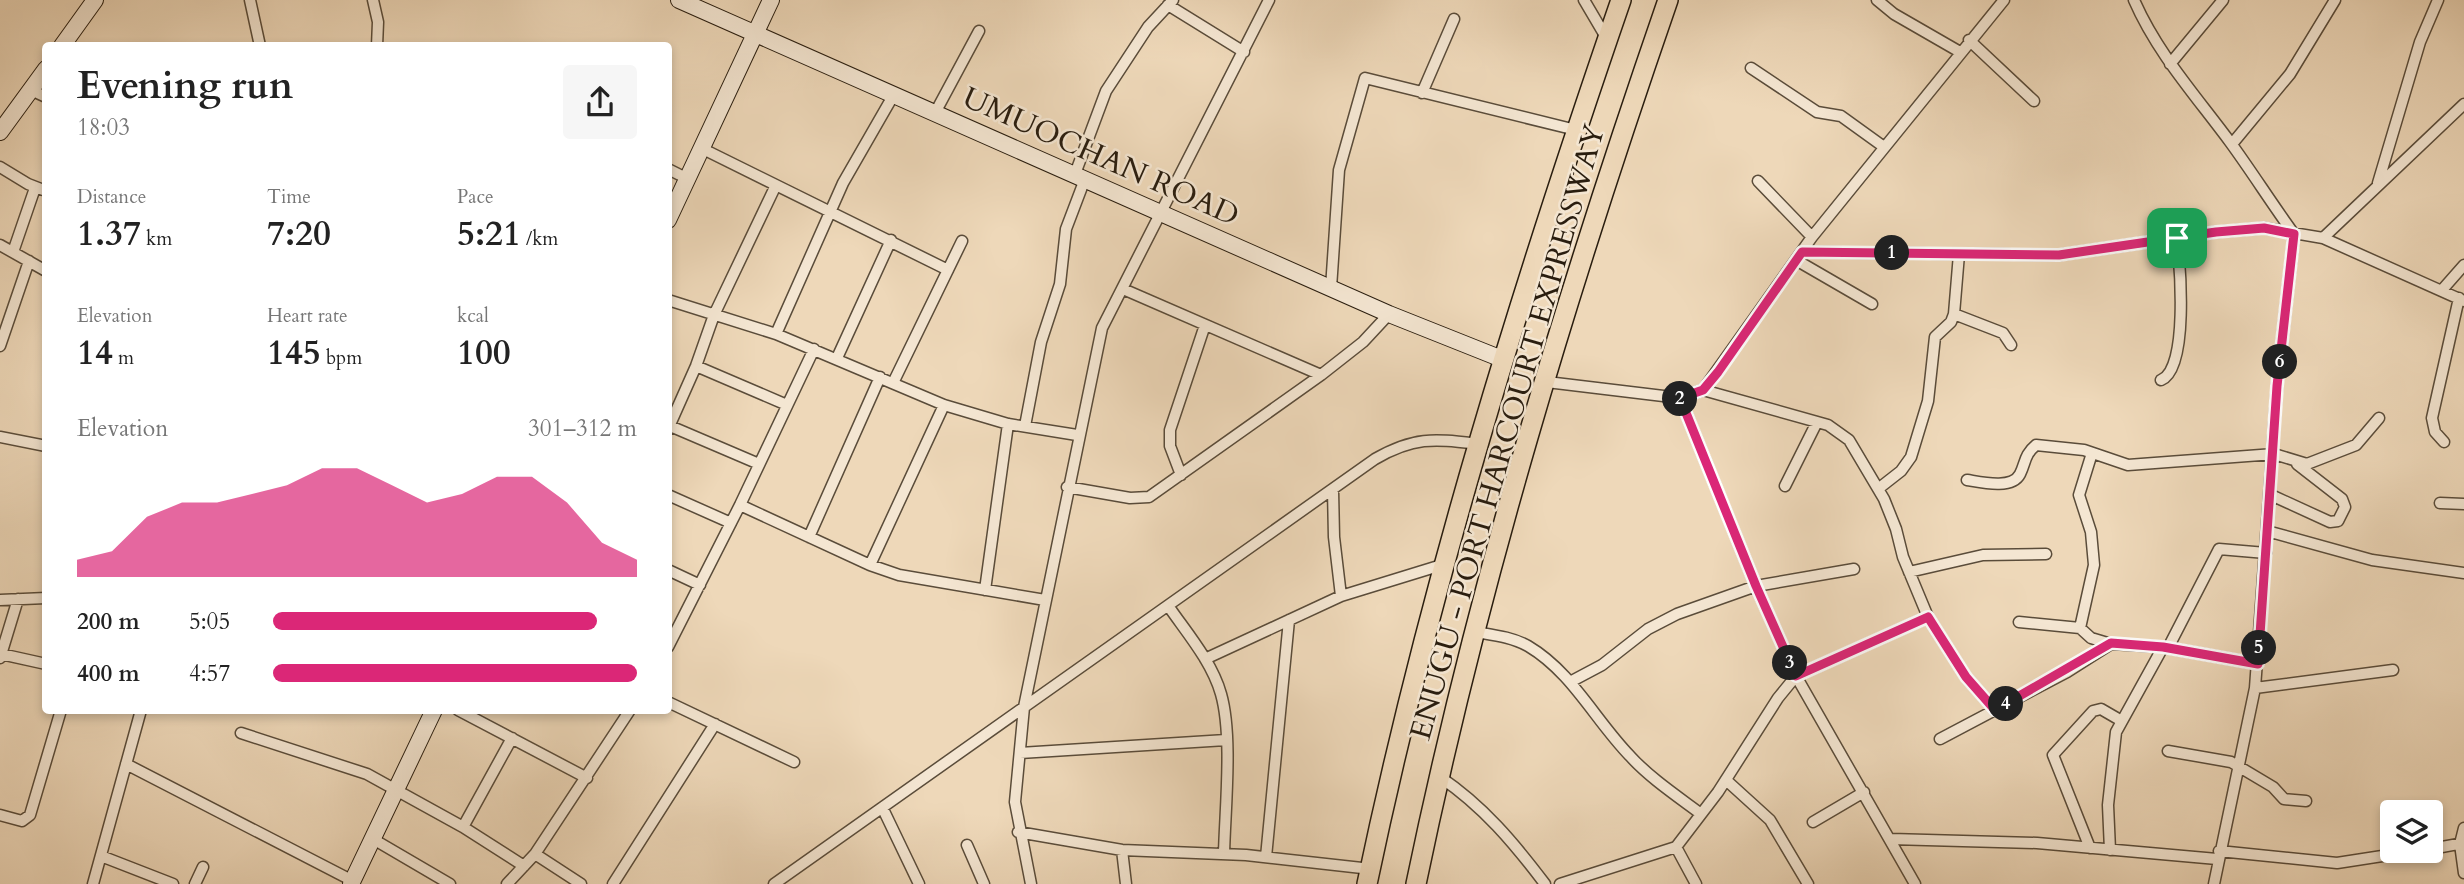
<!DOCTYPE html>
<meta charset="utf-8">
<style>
body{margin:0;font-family:Cardo,serif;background:#f6f6f6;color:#222;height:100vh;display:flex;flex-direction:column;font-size:26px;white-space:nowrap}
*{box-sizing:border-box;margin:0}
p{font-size:23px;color:#767676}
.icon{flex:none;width:38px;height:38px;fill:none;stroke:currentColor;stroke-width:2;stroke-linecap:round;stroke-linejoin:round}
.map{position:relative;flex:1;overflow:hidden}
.sheet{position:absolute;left:42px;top:42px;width:630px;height:672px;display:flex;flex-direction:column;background:#fff;border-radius:7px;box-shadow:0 4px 10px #0003}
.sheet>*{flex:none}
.tools{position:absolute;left:2380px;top:800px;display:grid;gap:14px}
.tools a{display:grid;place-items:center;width:63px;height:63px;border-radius:7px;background:#fff;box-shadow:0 4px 10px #0003;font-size:35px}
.pin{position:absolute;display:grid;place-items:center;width:60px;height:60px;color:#fff;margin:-30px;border-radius:14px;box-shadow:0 4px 10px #0006}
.km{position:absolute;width:35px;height:35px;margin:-18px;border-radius:50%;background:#222;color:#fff;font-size:19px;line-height:35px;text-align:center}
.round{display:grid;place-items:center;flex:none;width:74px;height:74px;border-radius:7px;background:#f6f6f6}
.headline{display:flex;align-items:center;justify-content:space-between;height:119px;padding:0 35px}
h1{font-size:38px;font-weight:600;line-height:52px}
.figures{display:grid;grid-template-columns:repeat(3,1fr);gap:10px;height:119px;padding:7px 35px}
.figures div{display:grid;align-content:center}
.figures b{font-size:35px;font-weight:600}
.figures small{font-size:19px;font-weight:400}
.figures p{font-size:19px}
.chart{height:196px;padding:14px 35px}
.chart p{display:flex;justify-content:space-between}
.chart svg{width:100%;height:126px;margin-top:7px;fill:#db2777;opacity:.7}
ul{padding:0 35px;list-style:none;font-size:23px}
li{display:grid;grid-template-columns:112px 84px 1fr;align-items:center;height:52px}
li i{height:18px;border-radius:9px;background:#db2777}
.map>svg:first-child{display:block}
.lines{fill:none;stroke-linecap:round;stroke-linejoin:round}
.street-casing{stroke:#5a4c3a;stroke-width:13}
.secondary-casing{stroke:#291d0f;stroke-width:18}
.highway-casing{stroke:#291d0f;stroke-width:22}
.street{stroke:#f4e6d2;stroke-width:10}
.secondary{stroke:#f4e6d2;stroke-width:16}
.highway{stroke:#eed8b9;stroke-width:19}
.route-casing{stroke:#fff;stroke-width:14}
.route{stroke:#db2777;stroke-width:9}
.labels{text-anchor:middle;stroke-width:5;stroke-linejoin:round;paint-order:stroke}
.street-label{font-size:30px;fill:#291d0f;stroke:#f4e6d2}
</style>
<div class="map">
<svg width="2464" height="884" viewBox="0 0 2464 884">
<rect width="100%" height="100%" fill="#eed8b9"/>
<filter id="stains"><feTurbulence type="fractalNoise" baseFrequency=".00286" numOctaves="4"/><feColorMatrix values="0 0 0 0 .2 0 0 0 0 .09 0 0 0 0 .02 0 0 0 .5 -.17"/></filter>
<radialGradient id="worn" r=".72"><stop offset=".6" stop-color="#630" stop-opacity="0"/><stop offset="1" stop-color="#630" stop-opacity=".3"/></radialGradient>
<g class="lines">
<g class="street-casing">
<path id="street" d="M250 0 260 46
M373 0 378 22 377 46
M1584 0 1607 39
M1877 0 1894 14 1960 52
M2134 0C2157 53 2196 96 2230 142 2252 172 2272 204 2294 234L2277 386 2255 688 2214 884
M1168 5 1244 52
M1969 40 2034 101
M2170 64 2223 0
M1751 68 1817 112 1841 116 1884 147
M31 90 46 97
M1422 93 1454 19
M935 113 979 31
M2232 144 2290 74 2335 0
M703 149 948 270
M0 167 28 184 46 191
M668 169 688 179
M1075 174 1106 91 1148 27 1173 0
M1758 181 1812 237
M2378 183 2420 42 2438 0
M2323 238 2464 104
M0 245 46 271
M13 252 35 188
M1802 252 2059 255 2216 232 2264 228 2323 238 2464 301
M1796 260 1872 304
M1331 288 1339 170 1365 78 1576 130
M1123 289 1321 375
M2442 290 2464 265
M668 300 776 334 944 405 1008 424 1077 435
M1954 314 2003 333 2011 345
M776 334 843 183 893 96
M0 346 29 261
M837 358 891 240
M696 366 787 405
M2161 380C2189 369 2180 265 2177 238
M1547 382 1680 398 1703 390 1812 237 2004 0
M893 383 962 241
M1703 390 1828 425 1849 440 1884 499 1896 529 1903 557 1928 617 1966 677 1995 710
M1680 398 1756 586 1796 676 1915 884
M670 426 759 464
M1025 426 1041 342 1060 284 1066 229 1085 179
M668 429 696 366 714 315 776 185
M0 437 46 446
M2444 442 2435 432 2432 418 2459 298
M1181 475 1170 446V430L1205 325
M1967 480C1980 482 2012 490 2020 474 2026 462 2024 455 2036 445L2084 450 2128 465 2274 454 2307 464 2356 445 2379 418
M1785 486 1817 422
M1067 487 1130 498 1149 497 1321 375 1363 342 1389 314
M1878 489 1901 471 1911 457 1928 401 1935 337 1951 322 1954 314 1959 254
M1333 490 1334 537 1341 596
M668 495 731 523
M2271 495 2330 522 2338 521 2345 507 2342 499 2297 464
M2440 503 2464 504
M740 505 870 565 899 575 1045 600
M2267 531 2372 560 2464 573
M809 537 880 377
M870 565 944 405
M668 570 700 585
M1909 572 1983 555 2046 554
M985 590 1008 424
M0 600 46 598
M1169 607C1187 633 1212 662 1221 694 1233 736 1225 809 1224 854
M2019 622 2080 628 2091 638 2111 644
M2080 628 2094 565 2091 532 2079 495 2092 453
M1476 632C1493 635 1512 637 1528 646 1572 672 1595 720 1630 756 1650 778 1677 796 1701 814
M668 647 740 505 814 349
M2168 648 2219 549 2266 553
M1 654 46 664
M0 658 18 599
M1205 659 1341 596 1445 564
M1570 682 1602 665 1648 629 1677 614 1756 586 1854 569
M2255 688 2393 670
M668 702 794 762
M458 710 587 778
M241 733 367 774 463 827 524 866
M1940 739 2067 672 2111 644 2163 647 2258 664
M2168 751 2231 762 2273 787 2284 799 2306 801
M1020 753 1226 740
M126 764 353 881
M1440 777C1483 806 1514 843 1545 884
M1726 780 1770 820 1808 884
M883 809 919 884
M0 815 22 821 30 815 61 710
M1813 822 1864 792
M463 827 512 738
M2464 828 2460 844 2464 873
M1018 832 1122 850 1246 855 1371 869
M373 839 450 884
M1891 839 2037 843 2217 859
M967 845 984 884
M1676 847 1696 884
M2090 848 2053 755 2093 711 2101 709 2120 720
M2431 849 2464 843
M1122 850 1126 884
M2110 850 2108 805 2116 732 2163 647
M2219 851 2337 863 2421 850
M535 854 581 884
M101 856 173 884
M1266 857 1289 620
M93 884 141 710
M195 884 203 867
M507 884 535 854 630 710
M613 884 715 724
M774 884 1375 459C1415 436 1434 439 1479 444
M1031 884 1015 802 1024 707 1102 328 1269 0
M1560 884 1676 847 1718 792 1778 698 1796 676 1928 617"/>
</g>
<g class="secondary-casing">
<path id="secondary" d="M679 0 1389 314 1502 359
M62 46 95 0
M0 132 46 69
M668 220 771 0
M351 884 434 710"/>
</g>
<g class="highway-casing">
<path id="highway" d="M1367 884C1430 583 1521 290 1621 0
M1416 884C1478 584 1568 289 1668 0"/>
</g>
<use href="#street" class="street"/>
<use href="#secondary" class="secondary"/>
<use href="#highway" class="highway"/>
</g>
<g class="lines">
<g class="route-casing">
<path id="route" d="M2264 228 2294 234 2277 386 2258 664 2163 647 2111 643 1995 710 1966 677 1928 617 1796 676 1756 586 1680 398 1703 390 1718 372 1802 252 2059 255 2216 232Z"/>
</g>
<use href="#route" class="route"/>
</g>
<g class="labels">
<g class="street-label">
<text transform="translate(1101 156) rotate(24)" y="10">UMUOCHAN ROAD</text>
<text transform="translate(1507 432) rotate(-74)" y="10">ENUGU - PORT HARCOURT EXPRESSWAY</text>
</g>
</g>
<rect width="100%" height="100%" filter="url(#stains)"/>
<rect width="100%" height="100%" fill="url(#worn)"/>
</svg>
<div class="tools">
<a><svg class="icon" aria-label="layers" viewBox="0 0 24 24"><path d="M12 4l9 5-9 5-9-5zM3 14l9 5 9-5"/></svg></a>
</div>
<div class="pin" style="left:2177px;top:238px;background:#1e9e55"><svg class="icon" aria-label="arrive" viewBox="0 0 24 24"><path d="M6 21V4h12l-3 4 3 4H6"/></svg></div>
<b class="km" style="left:1892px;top:253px">1</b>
<b class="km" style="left:1680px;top:399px">2</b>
<b class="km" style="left:1790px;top:663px">3</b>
<b class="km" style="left:2006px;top:704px">4</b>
<b class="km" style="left:2259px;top:648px">5</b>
<b class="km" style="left:2280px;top:362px">6</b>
<section class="sheet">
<div class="headline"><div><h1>Evening run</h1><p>18:03</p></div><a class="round"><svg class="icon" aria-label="share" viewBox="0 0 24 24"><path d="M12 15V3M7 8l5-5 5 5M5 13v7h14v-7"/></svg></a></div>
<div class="figures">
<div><p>Distance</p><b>1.37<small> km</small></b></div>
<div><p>Time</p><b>7:20</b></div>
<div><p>Pace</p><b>5:21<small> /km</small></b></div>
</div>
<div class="figures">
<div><p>Elevation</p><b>14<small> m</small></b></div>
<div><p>Heart rate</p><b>145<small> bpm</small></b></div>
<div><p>kcal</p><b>100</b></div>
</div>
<div class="chart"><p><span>Elevation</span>301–312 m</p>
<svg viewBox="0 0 160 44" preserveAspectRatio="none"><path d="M0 44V38L10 35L20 23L30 18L40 18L50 15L60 12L70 6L80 6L90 12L100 18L110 15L120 9L130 9L140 18L150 32L160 38V44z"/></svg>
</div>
<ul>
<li><b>200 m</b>5:05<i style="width:89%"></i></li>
<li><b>400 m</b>4:57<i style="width:100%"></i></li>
</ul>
</section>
</div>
